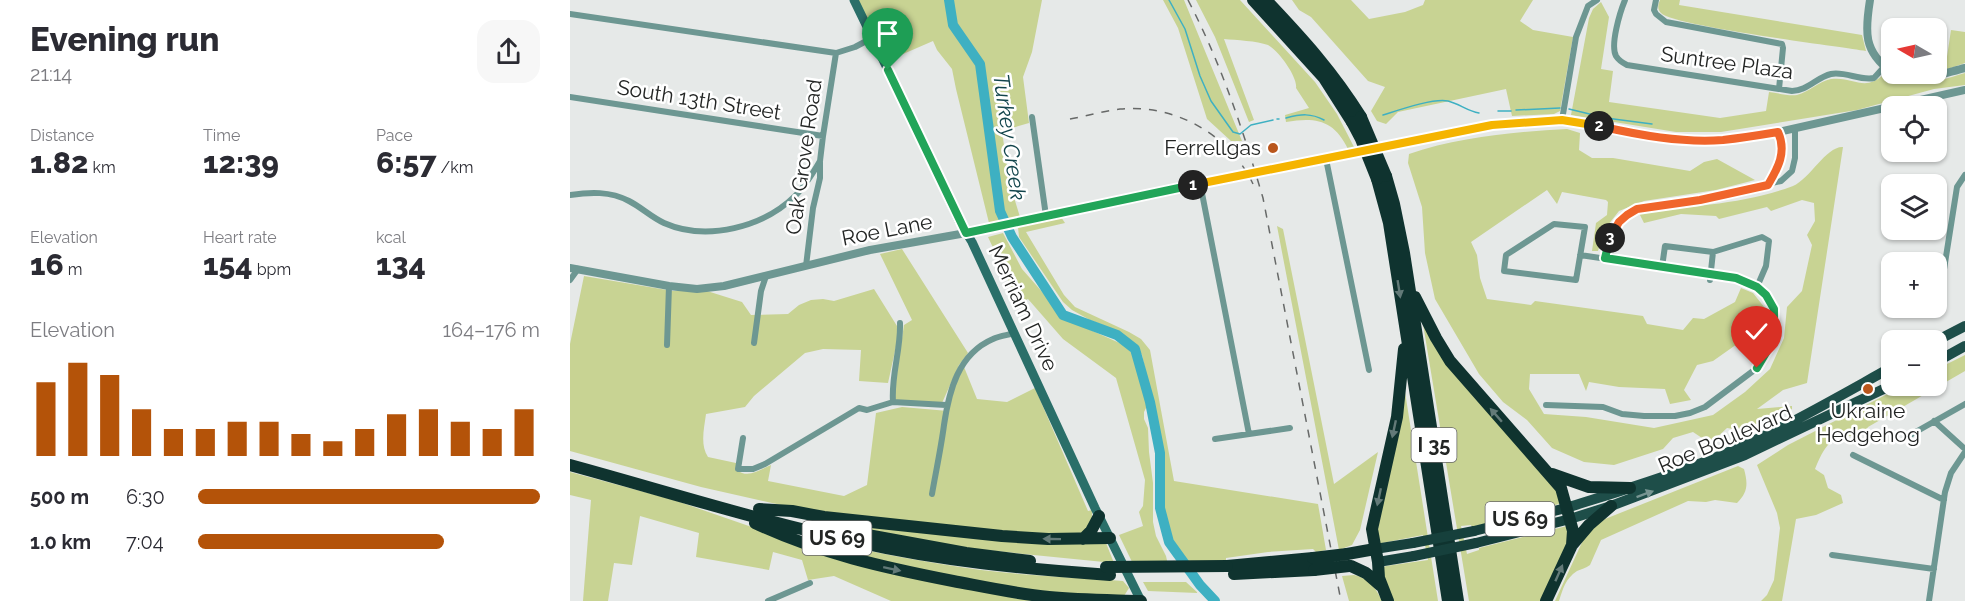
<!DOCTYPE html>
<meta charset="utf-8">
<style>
body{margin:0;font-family:Raleway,sans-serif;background:#f7f7f7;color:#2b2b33;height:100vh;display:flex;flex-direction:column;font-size:22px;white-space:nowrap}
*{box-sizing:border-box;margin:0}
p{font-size:20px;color:#7c7c81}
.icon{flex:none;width:33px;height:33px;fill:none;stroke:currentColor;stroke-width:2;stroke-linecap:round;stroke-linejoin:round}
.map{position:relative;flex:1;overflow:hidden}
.details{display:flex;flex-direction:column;background:#fff;width:570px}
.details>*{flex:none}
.needle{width:39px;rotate:279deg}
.fabs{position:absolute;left:1311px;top:18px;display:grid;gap:12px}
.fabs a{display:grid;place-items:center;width:66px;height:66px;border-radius:12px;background:#fff;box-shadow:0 2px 4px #0004;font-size:30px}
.pin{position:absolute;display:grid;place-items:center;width:51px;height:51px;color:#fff;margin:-62px -26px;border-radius:50% 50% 50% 0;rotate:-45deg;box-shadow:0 0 6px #0007}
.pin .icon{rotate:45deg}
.km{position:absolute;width:30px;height:30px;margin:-15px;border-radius:50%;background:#222;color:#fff;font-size:16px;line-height:30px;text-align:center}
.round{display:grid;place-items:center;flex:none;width:63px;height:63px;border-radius:18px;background:#f7f7f7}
.headline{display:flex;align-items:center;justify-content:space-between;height:102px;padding:0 30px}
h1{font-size:33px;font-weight:800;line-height:45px}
.stats{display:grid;grid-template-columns:repeat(3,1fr);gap:9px;height:102px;padding:6px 30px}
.stats div{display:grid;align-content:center}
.stats b{font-size:30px;font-weight:800}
.stats small{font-size:16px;font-weight:400}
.stats p{font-size:16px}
.chart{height:168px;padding:12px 30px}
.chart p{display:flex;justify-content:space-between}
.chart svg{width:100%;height:108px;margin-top:6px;stroke:#b45309;stroke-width:6}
ul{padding:0 30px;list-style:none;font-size:20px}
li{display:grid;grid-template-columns:96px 72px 1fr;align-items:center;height:45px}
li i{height:15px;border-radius:8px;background:#b45309}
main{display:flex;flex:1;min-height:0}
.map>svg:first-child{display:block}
.green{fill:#c8d393}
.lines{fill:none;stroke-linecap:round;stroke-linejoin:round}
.stream{stroke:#3eb0c2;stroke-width:1.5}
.river{stroke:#3eb0c2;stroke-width:10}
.minor{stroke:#6d9792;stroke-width:6}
.tertiary{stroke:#6d9792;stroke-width:8}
.secondary{stroke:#2a6f69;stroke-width:9}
.primary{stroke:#1e4e49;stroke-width:10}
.trunk{stroke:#16403c;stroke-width:10}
.motorway{stroke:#0f332f;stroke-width:12}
.rail{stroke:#676968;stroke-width:1.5;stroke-dasharray:8 8;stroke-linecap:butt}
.trunk-bridge{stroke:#16403c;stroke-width:10}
.motorway-bridge{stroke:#0f332f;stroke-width:12}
.oneway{fill:#637a78}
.oneway2{fill:#789592}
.split-1-casing{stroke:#fff;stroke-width:12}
.split-2-casing{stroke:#fff;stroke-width:12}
.split-3-casing{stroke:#fff;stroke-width:12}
.split-4-casing{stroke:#fff;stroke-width:12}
.split-1{stroke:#22a559;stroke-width:8}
.split-2{stroke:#f5b400;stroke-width:8}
.split-3{stroke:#f0652b;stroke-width:8}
.split-4{stroke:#22a559;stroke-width:8}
.poi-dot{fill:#b9561c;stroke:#fff;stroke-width:2}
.labels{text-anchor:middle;stroke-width:5;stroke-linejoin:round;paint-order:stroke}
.shield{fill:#fff;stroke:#656666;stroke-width:1.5}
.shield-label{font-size:20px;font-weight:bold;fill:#232524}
.street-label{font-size:21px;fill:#232524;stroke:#fff}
.poi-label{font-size:21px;fill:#232524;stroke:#fff;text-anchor:end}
.water-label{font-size:22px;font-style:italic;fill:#12454c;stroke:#fff}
</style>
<main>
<section class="details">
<div class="headline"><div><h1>Evening run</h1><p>21:14</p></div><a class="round"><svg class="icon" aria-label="share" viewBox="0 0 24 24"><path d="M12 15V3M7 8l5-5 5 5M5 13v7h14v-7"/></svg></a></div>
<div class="stats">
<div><p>Distance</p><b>1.82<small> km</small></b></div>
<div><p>Time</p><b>12:39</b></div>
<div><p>Pace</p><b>6:57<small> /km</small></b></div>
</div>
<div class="stats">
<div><p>Elevation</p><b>16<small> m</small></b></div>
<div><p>Heart rate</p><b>154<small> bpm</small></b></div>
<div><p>kcal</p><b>134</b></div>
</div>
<div class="chart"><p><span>Elevation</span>164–176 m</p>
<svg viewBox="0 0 160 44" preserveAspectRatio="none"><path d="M5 44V14M15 44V6M25 44V11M35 44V25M45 44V33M55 44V33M65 44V30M75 44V30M85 44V35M95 44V38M105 44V33M115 44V27M125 44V25M135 44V30M145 44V33M155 44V25"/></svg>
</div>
<ul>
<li><b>500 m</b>6:30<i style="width:100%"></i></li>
<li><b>1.0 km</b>7:04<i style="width:72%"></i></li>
</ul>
</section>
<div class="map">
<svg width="1395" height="601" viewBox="0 0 1395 601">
<rect width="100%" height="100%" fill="#e6e9e8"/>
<path class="green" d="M288 0H472L462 52 453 77 459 123 432 131 439 181 450 217 419 223 386 89 382 69 367 50 363 41 317 61Z
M593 0H614L672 141H661L637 119 608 28Z
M626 0H670L745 82 767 114 784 147 778 149C764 120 746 117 716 122L715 115 739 108 726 88C728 77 708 50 698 45 687 41 666 40 654 39L684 120 679 122 645 37Z
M722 0H781L799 19 835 12 853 5 855 0H963L950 21 963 30 1003 37 990 111 984 114 942 116 936 89 828 112 816 124 807 121 801 111 815 87 798 81 741 17 729 10Z
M1090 0H1110L1109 5 1292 35 1296 51C1267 46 1103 26 1091 13 1087 9 1088 5 1090 0Z
M1031 2 1039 17 1031 69 1043 71 1039 102 1150 118 1196 111 1199 92C1208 93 1218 96 1227 95 1239 92 1249 81 1261 79 1284 76 1294 93 1314 74 1340 92 1368 81 1395 73V85L1364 89 1287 110 1151 132H1106L1001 115 1019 18 1023 9Z
M1381 30 1395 32V63L1375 70Z
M997 129 1010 133 1009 150 1022 158H1043L1120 171 1134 162 1147 159 1185 180 1146 190 1074 201 1049 211 1034 230 1028 251H1022L1026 223 1037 215 1038 202 1036 200 992 192 987 204 977 190 901 242 907 255 910 278 917 299 961 305 965 301 1073 316 1077 324 1113 330 1123 318 1134 319 1165 302 1171 288 1183 293 1195 308 1193 339 1189 346 1177 337 1143 361 1127 365 1114 390 1121 400 1100 404 1095 389 1049 387 1019 382 1016 391 1009 374H960L959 389 974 414 1016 417 1084 428 1143 415 1175 392 1200 369 1214 338 1217 307 1232 291 1242 245 1237 235 1245 221 1244 203 1232 200 1201 211 1197 207 1149 219 1146 216 1111 214 1074 223 1069 213C1120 206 1175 204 1223 186 1240 179 1256 146 1273 147L1237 383 1213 390 1187 409 1222 406V409L1177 431 1157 428 1144 440H1135L1123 432 1103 438 1093 449 1044 465 1014 462 982 448 957 420 933 402 909 374 865 299 855 253 852 207 838 163 839 154C889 137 944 132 997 129Z
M491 217 495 223 456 232 494 295 505 307 559 332 571 339 580 350 604 481 748 504 756 550 746 552 743 549 698 552 656 558V562L621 565 600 536 596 522 593 504 592 445 572 355 563 343 546 330 520 320 502 310 493 302 449 237 448 227Z
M707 226 713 229 764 484 808 452 790 530 782 545 769 550Z
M433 233 452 269 496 319 554 345 563 354 574 392 577 406 574 412V419L578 428 579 452 583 483V522L586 536 596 556 598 565 563 564 549 535 573 526 569 512 573 506 575 480 546 378 493 339 458 299 449 303 418 237Z
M332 249 398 353 389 365 372 403 325 401V384L334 325 342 320 310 254Z
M14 276 103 291H137L172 302 181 315 218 314 229 305 241 300 253 299 264 301 304 289 327 326V342L318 383 289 381 291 350 253 349 235 353 184 396 175 407 136 414C134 429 130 445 138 457L166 463 167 470C178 479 189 470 201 465L198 481 274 496 297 485 306 413 332 407 378 411 381 392 394 367 407 399 437 402 465 388 518 511 522 510V523L511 534H458L297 518 220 507 131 487 0 451V344Z
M853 324 985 487 989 498V504L902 527 901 525 891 526 897 554 909 550V548L997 526 998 542 971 601H899Z
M1395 355V371L1298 427 1294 434C1262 438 1258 438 1245 469L1254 475 1258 488 1271 495 1273 503 1246 515 1226 519 1212 601H1191L1197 595 1204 580 1210 528 1207 513 1187 465 1218 445 1333 386H1366L1367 369Z
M835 392 868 601H822L814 584V567L816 566 858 560 853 535 807 544V533Z
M1168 466 1174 469C1178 484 1178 492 1167 503L1145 500 1136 502 1118 501 1031 540 1020 565C1016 568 1011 569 1007 571 995 579 993 589 989 601H985L1014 538 1020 530 1035 519Z
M0 472 104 500 282 562 489 601H321L264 576 238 580 232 560 203 552 199 570 126 557 129 533 70 516 62 565 44 563 38 601H13L21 500 0 495Z
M261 523 536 543 544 563 395 548Z
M234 537C293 550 351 562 411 570 458 576 506 577 553 581L559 588 554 596 493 595 334 569Z
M784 575C799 578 806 588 812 601H779L772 576Z
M573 582H616L628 593 578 591Z"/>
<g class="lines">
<path class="stream" d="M599 0 615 29 630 76 641 101 663 132 670 134 681 125 703 120
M999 109 1036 118 1082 124
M946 110 990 108
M928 111H941
M813 115C829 110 863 98 878 101 890 104 897 111 909 113
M716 118C731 114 741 113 754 120
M707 119H709"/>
<path class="river" d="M379 0 383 25 410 64 430 211 442 237 493 315 547 335 565 349 580 402 590 453V508L599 542 630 585 645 601"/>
<path class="minor" d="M1055 0C1050 12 1040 45 1046 56 1049 61 1053 63 1057 65L1222 91C1237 91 1247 77 1261 74 1275 71 1290 81 1304 78L1314 67
M1086 0 1084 10 1086 14 1096 22 1212 44 1213 48 1209 89
M0 14 266 53 285 47 302 38
M0 97 253 136
M462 117 476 216
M992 120 1006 37 1018 6 1027 0
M756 159 799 370
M630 183 679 434
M1198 185C1208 167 1217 152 1208 132
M0 195C20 192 40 191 59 201 71 207 81 217 94 223 137 242 194 227 226 195 236 185 243 173 250 161
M984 224 1015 227 1006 280 934 271 936 255Z
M1010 255 1166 278 1187 287
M1035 258 1042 232 1057 215 1067 209 1129 200 1211 181 1222 171 1225 158V129
M236 266 243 208 250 178V161L253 136 266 53
M1092 267 1095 246 1143 252 1140 280
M0 280 8 269
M1366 288 1372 282 1387 187 1395 175
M184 343 191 291 196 276
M97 345 99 286
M323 402C321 375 331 350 330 323
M976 405 1033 407 1052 414 1074 416H1105L1120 413 1135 407 1187 368 1200 346 1204 327V309L1196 295 1187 287 1196 266 1199 241 1192 237 1143 252
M1364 421 1395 449
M173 438 168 469H183L195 464 289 408 297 410 323 402 376 405
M1335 438 1395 404
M645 439 720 428
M1283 455 1374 500
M362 494C366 471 371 448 374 425 379 391 388 354 423 339 429 336 438 335 445 333
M1262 555 1364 569
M198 601 240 583
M1359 601 1375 492 1381 473 1395 452"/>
<path class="tertiary" d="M1300 0C1295 31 1293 52 1322 72
M1325 74C1348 84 1371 74 1395 68
M0 268 99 286 127 289 154 286 300 250 396 233 678 174 922 125 992 120 1062 134 1107 139 1152 140 1208 132 1395 90"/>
<path class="secondary" d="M284 0 335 105 389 221 402 242 525 508 571 601"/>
<path class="primary" d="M1366 341 1395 326
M1366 362 1395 346
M996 508C1047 492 1098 477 1147 457 1208 432 1264 399 1322 367
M1000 519 1041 506 1175 455 1322 385"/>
<path class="trunk" d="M904 531 996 508
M906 543 1000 519
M805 549 843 543
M808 562 844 556"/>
<path class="motorway" d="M683 0 754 78 782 122
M696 0C733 39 763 72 791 117
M816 176 824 204 834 253 888 601
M807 179 819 223 878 601
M845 297 866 338 880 361 991 488 1003 531 1002 545
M0 465C95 491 190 521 287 542 371 561 454 569 540 575
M982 474 1019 487 1060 488
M189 509 222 511 254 517 432 536 478 539 540 538
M185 523C248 553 316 568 383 581 415 587 447 594 479 597 509 600 540 600 571 601
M270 530 396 553 460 561
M513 539 521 531 529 516
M777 554 805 549
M657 566 743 558
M781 566 796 573 811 586
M664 574 744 570
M818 601 809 578 808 562 802 529 827 417 834 349
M976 601 1002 545 1019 525 1041 506"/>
<path class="rail" d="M618 0C651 63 673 130 693 198L771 601
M500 119C517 116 534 111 550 109 606 104 660 135 683 184"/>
<path class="trunk-bridge" d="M843 543 904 531
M844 556 906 543"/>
<path class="motorway-bridge" d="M791 117 816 176
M782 122 791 139 807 179
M743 558 777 554
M536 567 657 566
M744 570 779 566"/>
</g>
<defs><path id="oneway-solid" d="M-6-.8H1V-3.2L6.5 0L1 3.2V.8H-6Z" transform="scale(1.5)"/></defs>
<g class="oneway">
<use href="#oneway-solid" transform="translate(829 289) rotate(81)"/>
<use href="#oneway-solid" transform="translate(926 415) rotate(-131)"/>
<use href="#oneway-solid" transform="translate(824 429) rotate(102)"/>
<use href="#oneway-solid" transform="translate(809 497) rotate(102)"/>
<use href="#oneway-solid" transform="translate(482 539) rotate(-179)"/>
<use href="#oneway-solid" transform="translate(322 569) rotate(12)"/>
<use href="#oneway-solid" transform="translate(989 573) rotate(-66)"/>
</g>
<use class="oneway2" href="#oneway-solid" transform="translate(1075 494) rotate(-20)"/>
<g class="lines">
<g class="split-1-casing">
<path id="split-1" d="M318 70 396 233 623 185"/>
</g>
<g class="split-2-casing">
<path id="split-2" d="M623 185 922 125 992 120 1029 126"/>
</g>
<g class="split-3-casing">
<path id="split-3" d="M1029 126C1069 135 1111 143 1153 140 1171 138 1190 135 1208 132 1217 152 1208 168 1198 185L1130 200 1067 209 1057 215 1049 222 1040 238"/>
</g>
<g class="split-4-casing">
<path id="split-4" d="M1040 238 1035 258 1166 278 1187 287 1196 295 1204 309V327L1200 346 1187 368"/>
</g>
<use href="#split-1" class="split-1"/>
<use href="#split-2" class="split-2"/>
<use href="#split-3" class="split-3"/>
<use href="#split-4" class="split-4"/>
</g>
<g class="poi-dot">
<circle cx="703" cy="148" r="6"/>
<circle cx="1298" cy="389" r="6"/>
</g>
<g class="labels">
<g class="shield">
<rect x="841.5" y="428" width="45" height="34" rx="4.5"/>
<rect x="915.5" y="502" width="69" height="34" rx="4.5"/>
<rect x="232.5" y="521" width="69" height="34" rx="4.5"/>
</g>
<g class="shield-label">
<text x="864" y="452">I 35</text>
<text x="950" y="526">US 69</text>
<text x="267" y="545">US 69</text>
</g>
<g class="street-label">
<text transform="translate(1157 63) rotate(8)" y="7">Suntree Plaza</text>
<text transform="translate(129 100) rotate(9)" y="7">South 13th Street</text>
<text transform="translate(234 157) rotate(-82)" y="7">Oak Grove Road</text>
<text transform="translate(317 230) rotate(-11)" y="7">Roe Lane</text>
<text transform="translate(453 308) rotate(65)" y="7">Merriam Drive</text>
<text transform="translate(1155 439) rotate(-23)" y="7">Roe Boulevard</text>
</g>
<g class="poi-label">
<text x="691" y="155">Ferrellgas</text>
<text x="1298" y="418" text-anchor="middle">Ukraine<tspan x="1298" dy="24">Hedgehog</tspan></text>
</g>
<g class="water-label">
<text transform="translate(440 137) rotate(82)" y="8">Turkey Creek</text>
</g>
</g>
</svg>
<div class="fabs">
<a><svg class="needle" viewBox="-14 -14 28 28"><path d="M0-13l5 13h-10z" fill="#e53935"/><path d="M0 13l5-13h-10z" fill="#7c7c81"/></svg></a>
<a><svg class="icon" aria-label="locate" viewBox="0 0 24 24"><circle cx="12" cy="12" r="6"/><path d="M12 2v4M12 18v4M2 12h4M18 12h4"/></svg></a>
<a><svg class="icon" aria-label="layers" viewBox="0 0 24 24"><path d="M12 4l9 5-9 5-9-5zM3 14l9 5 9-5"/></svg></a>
<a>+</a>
<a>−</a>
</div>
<div class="pin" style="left:318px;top:70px;background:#1e9e55"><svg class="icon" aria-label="arrive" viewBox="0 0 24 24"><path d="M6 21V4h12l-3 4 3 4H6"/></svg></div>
<div class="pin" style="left:1187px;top:368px;background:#d93025"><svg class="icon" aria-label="check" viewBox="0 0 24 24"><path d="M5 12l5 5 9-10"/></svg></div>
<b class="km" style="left:623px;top:185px">1</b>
<b class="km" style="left:1029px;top:126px">2</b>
<b class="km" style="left:1040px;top:238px">3</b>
</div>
</main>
